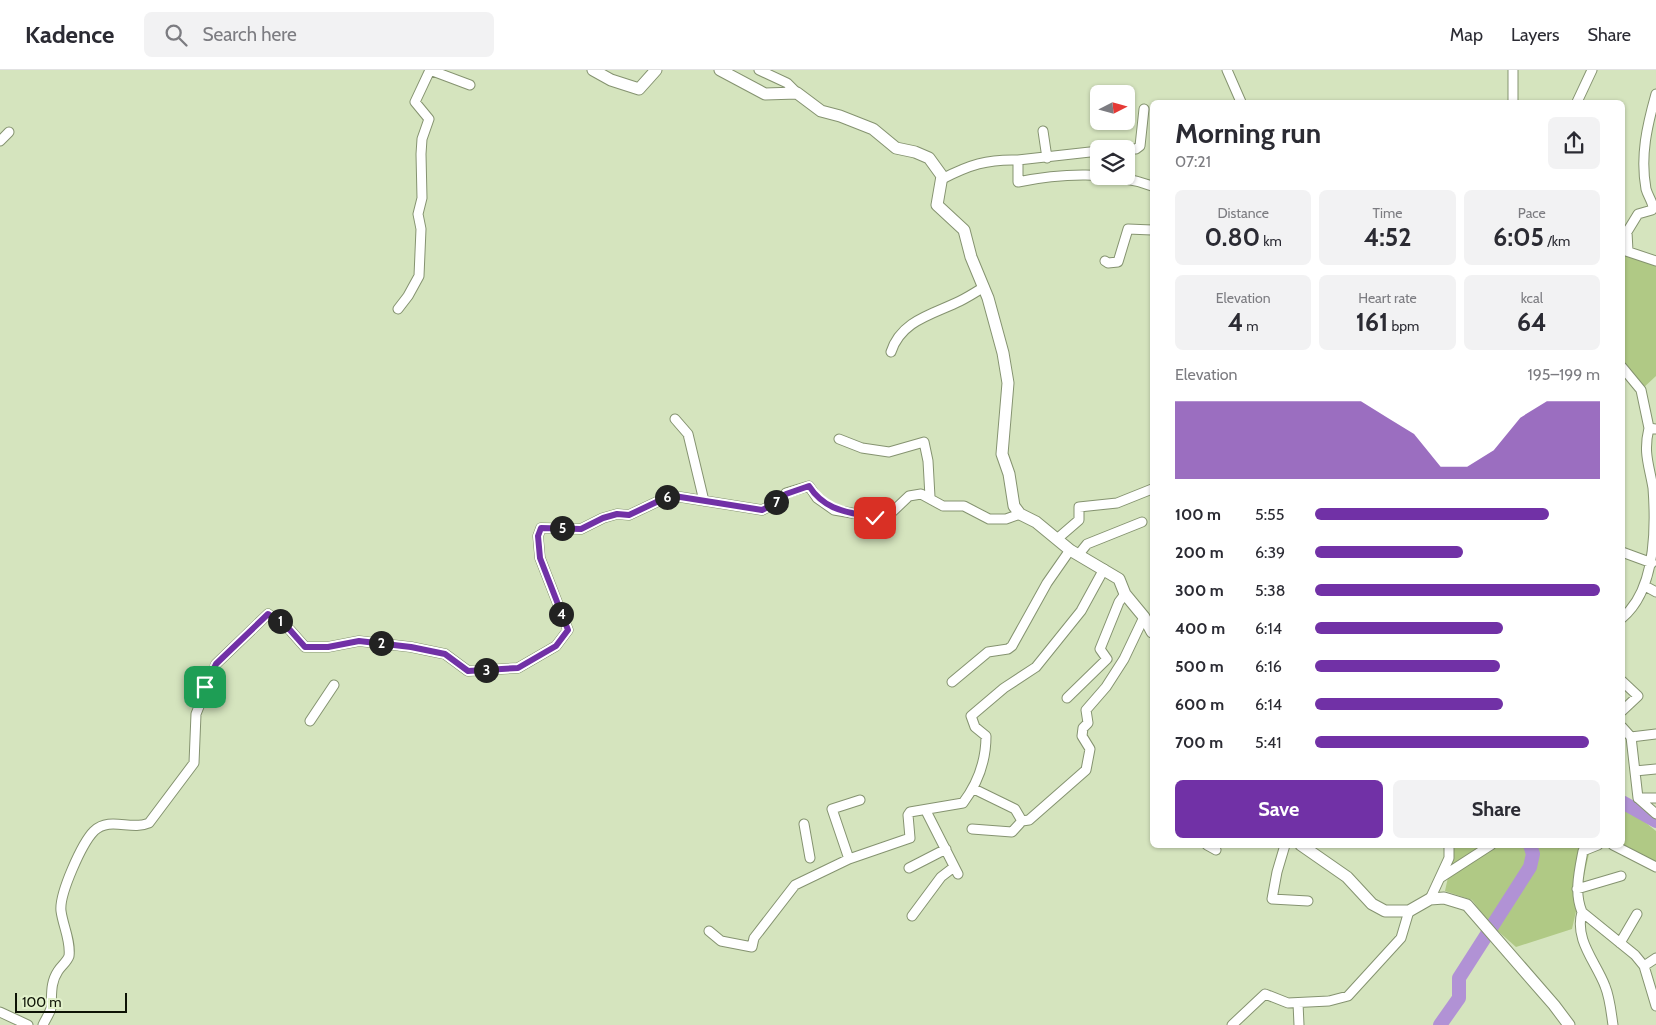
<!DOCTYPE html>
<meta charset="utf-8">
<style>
body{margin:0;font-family:Cabin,sans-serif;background:#f2f2f3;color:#2b2b33;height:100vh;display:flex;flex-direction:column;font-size:19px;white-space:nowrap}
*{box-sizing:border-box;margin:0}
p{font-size:16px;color:#7c7c81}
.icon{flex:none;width:28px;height:28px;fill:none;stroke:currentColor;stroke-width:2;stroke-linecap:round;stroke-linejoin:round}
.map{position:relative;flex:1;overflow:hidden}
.details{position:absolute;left:1150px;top:30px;width:475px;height:748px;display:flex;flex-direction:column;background:#fff;border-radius:8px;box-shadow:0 1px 4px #0004}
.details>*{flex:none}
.needle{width:32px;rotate:84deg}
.tools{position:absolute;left:1090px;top:15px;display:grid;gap:10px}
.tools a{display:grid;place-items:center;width:45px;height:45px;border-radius:8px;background:#fff;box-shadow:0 1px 4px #0004;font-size:25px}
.scale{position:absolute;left:15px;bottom:12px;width:112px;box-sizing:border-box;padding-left:5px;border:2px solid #0d1205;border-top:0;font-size:14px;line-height:18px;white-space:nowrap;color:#0d1205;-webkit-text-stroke:4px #e2f1cb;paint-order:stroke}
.pin{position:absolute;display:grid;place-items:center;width:42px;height:42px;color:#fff;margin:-21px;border-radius:10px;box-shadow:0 2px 8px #0006}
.km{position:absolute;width:25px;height:25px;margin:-12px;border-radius:50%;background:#222;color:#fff;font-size:14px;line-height:25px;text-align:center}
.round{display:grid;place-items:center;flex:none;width:52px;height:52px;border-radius:8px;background:#f2f2f3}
.head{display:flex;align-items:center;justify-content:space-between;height:85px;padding:0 25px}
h1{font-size:28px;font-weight:800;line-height:38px}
.stats{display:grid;grid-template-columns:repeat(3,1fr);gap:8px;height:85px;padding:5px 25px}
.stats div{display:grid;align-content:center;border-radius:8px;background:#f2f2f3;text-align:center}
.stats b{font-size:25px;font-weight:800}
.stats small{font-size:14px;font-weight:400}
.stats p{font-size:14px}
.chart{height:140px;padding:10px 25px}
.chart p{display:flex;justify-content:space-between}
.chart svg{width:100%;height:90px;margin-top:5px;fill:#7131a6;opacity:.7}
.button{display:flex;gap:10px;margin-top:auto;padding:10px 25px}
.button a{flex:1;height:58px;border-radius:8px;background:#7131a6;color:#fff;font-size:20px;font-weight:800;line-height:58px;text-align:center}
.button a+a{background:#f2f2f3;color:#2b2b33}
ul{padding:0 25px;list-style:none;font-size:16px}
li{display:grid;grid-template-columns:80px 60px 1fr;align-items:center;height:38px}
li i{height:12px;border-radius:6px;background:#7131a6}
header{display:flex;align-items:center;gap:30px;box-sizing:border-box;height:70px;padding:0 25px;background:#fff;border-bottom:1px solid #e1e1e2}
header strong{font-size:24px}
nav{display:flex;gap:28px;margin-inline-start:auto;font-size:18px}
.search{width:350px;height:45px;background:#f2f2f3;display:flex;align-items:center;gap:12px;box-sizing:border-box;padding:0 18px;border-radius:8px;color:#7c7c81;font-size:19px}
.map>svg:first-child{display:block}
.green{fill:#b0c985}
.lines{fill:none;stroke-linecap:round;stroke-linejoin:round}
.river{stroke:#b192d5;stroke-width:14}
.minor-casing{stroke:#859370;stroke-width:11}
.tertiary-casing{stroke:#859370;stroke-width:13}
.minor{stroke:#fff;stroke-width:9}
.tertiary{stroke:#fff;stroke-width:11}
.route-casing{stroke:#fff;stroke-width:10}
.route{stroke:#7131a6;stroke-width:6}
</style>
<header>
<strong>Kadence</strong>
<div class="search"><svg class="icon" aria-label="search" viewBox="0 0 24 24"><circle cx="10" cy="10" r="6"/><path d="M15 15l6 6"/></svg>Search here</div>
<nav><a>Map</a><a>Layers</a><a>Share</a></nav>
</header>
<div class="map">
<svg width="1656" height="955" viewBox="0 0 1656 955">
<rect width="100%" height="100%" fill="#d5e4be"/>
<path class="green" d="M1623 180 1656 191V306L1641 320 1623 295Z
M1623 734 1656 761V797L1622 775Z
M1455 775H1591L1572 859 1516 877 1490 854 1472 830 1445 821Z"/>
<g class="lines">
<path class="river" d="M1622 732 1656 751
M1440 955 1459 928V908L1530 797 1533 784 1530 775"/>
<g class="minor-casing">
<path id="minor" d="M430 0 470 15
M759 0 787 13 797 23
M1227 0 1241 32
M1513 32V0
M1577 32 1592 0
M1043 61 1047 88
M0 71 9 62
M1126 79H1136L1140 76 1144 39
M1018 90 1099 81
M942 106V109C969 95 987 89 1018 90V112C1061 103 1111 101 1152 116
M1623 180 1656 191
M1628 181 1627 162 1638 144 1652 140 1653 137C1652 131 1648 126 1646 119 1640 86 1647 56 1656 24
M1105 191 1108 193 1118 192 1128 159 1152 160
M398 239 408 226 419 206 421 159 418 144 422 128 421 84 422 69 429 49 415 32 430 0
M891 282C901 250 934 244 960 231 968 227 976 222 984 217
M1622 297 1641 320 1649 358 1656 359
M675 349 688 364 704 431
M839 369 862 378 889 382 924 372 928 391 930 427
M1057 469 1079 450V437L1117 433 1152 419
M1622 482 1652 493
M1079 484 1087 474 1142 452
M1645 516 1656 522
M1622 548C1656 520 1656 459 1653 418 1649 394 1643 383 1649 358
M1622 611 1638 626 1622 641
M952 612 988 582 1008 579 1012 576 1047 513 1070 480
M1067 628 1107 589 1100 579 1119 532 1125 524
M310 651 334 615
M1622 657 1631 667
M1656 664 1631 667 1638 728H1656
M1635 701 1656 699
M974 719 1015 739 1022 751
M1639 729 1656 744
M926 741 958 804
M804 754 810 788
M972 759 1012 762 1022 751 1029 750 1086 700 1090 679 1082 666 1083 658 1088 653 1086 640 1106 617 1124 589 1144 547
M1207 775 1216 780
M1285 775 1277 802 1272 829 1308 831
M1598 775 1583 781C1579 802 1574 823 1582 842L1635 885 1644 896 1656 936
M1613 775 1656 797
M849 789 832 739 860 730
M909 798 946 779
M1440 808 1491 775
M1577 819 1621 806
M1430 829 1449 788V775
M1582 842C1574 870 1596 892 1605 916 1610 928 1611 942 1613 955
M912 846 941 807 954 797
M709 861 721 871 752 877 754 868 795 815 849 789 910 768 908 745 910 742 963 733C978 713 986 692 986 666L975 657 971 646 1004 618 1036 597 1081 541 1104 499
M1620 873 1637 844
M1644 896 1656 888
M1298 933 1299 955
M0 942 28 955
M43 955C45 950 50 943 51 938 52 925 50 913 58 901 61 896 67 892 69 886 71 871 63 856 61 841 59 824 82 773 94 761 110 746 131 761 149 753L194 693 196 644 216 594 268 544 290 560 305 577H328L359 571 411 577 445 584 468 601 518 598 556 576 568 560 540 488 538 466 541 458 581 459 603 448 617 444 629 445 665 428 674 426 762 440 782 430 786 423 809 416 817 428 834 440 875 447 889 445 909 426 921 424 943 436H964L989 449H1006L1020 444
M1232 955 1265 924 1288 933 1329 931 1348 926 1401 868 1409 841"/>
</g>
<g class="tertiary-casing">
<path id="tertiary" d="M593 0 611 10 639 19 656 0
M720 0 765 24 797 23 821 41 840 46 873 59 896 78 915 82 929 88 942 106 937 135 964 160 971 187 988 228 1003 283 1008 313 1002 384 1009 404 1014 436 1020 444 1036 452 1070 480 1119 509 1125 524 1144 547 1152 562
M1301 775 1347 807 1372 834 1385 841H1409L1430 829 1444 828 1467 835 1554 935 1569 955"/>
</g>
<use href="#minor" class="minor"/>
<use href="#tertiary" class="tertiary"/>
</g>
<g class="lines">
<g class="route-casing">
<path id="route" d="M205 617 216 594 268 544 290 560 305 577H328L359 571 411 577 445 584 468 601 518 598 556 576 568 560 540 488 538 466 541 458 581 459 603 448 617 444 629 445 665 428 674 426 762 440 782 430 786 424 809 416C825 441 848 442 875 448"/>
</g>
<use href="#route" class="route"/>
</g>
</svg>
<div class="tools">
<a><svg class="needle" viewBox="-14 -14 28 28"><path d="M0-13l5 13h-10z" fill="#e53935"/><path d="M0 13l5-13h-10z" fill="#7c7c81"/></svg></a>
<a><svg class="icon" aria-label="layers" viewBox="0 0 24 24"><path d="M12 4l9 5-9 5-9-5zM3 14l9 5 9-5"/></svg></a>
</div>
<div class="scale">100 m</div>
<div class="pin" style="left:205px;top:617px;background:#1e9e55"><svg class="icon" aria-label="arrive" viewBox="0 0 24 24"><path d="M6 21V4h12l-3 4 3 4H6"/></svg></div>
<div class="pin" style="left:875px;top:448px;background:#d93025"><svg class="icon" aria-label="check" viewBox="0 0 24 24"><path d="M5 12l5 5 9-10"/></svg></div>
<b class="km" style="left:280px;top:551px">1</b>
<b class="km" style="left:381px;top:573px">2</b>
<b class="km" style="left:486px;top:600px">3</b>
<b class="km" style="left:561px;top:544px">4</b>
<b class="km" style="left:562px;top:458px">5</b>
<b class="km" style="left:667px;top:427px">6</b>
<b class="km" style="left:776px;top:432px">7</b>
<section class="details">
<div class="head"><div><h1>Morning run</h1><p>07:21</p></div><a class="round"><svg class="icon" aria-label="share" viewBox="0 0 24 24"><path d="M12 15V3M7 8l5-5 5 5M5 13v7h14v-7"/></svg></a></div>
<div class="stats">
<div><p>Distance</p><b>0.80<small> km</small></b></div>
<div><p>Time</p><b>4:52</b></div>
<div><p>Pace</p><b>6:05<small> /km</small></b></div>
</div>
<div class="stats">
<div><p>Elevation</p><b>4<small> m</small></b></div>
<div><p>Heart rate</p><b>161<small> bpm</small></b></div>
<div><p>kcal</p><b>64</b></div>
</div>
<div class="chart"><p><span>Elevation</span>195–199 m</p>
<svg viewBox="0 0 160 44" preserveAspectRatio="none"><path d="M0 44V6L10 6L20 6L30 6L40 6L50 6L60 6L70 6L80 14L90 22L100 38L110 38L120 30L130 14L140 6L150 6L160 6V44z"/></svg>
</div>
<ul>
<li><b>100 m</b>5:55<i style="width:82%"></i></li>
<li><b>200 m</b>6:39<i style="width:52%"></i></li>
<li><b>300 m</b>5:38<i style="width:100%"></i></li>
<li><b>400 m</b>6:14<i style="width:66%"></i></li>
<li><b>500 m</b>6:16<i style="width:65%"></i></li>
<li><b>600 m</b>6:14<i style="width:66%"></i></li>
<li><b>700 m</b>5:41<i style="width:96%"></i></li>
</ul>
<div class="button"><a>Save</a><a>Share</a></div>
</section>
</div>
